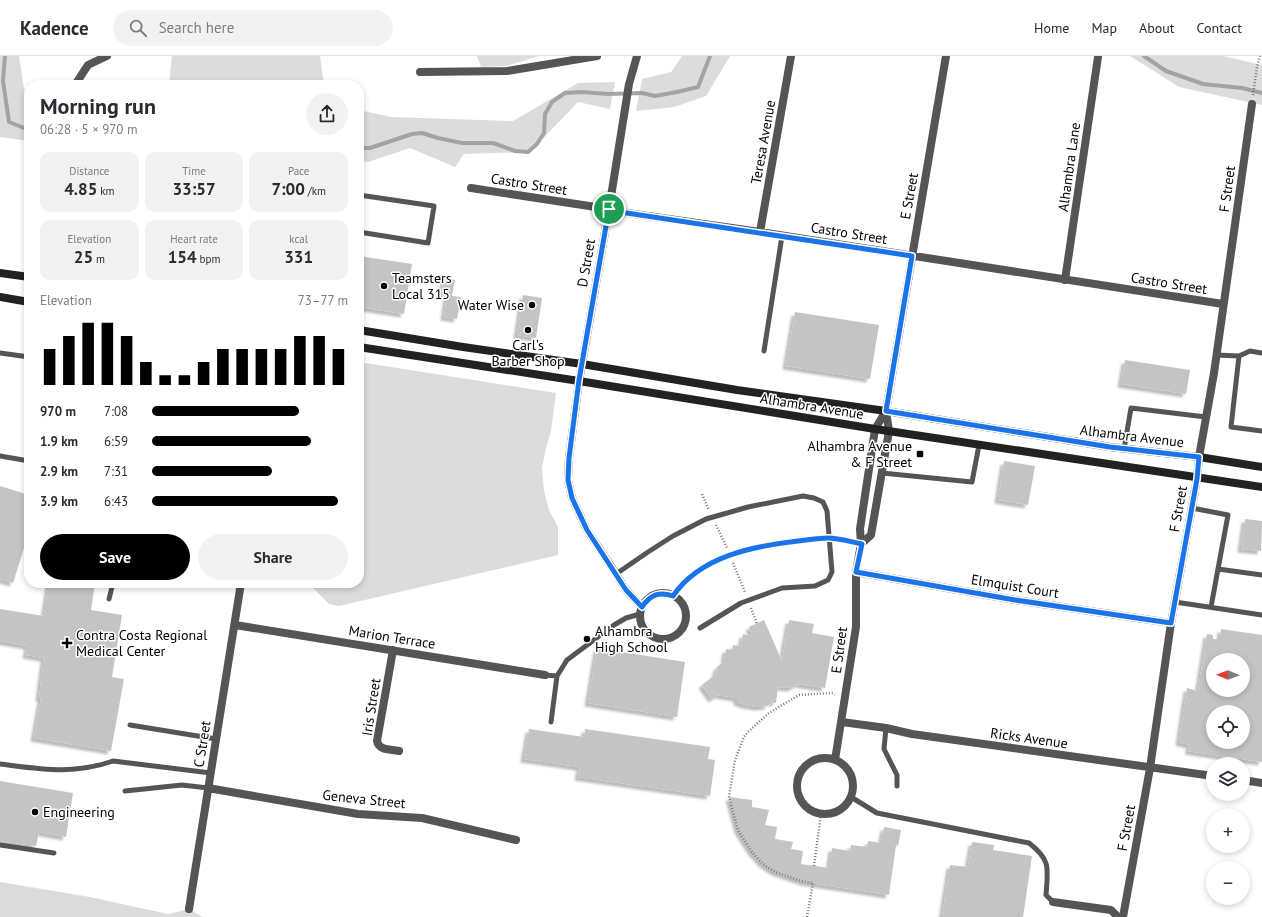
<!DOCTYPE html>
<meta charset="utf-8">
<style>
body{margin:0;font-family:"PT Sans",sans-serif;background:#f2f2f3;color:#2b2b33;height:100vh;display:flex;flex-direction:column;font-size:15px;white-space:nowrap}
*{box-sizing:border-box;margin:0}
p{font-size:13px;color:#7c7c81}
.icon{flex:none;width:22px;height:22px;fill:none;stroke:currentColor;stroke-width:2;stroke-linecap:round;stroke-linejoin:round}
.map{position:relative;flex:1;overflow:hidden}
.sheet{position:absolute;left:24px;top:24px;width:340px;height:508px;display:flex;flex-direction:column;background:#fff;border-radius:16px;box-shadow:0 2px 6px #0003}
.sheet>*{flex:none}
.needle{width:26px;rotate:271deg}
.fabs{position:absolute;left:1206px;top:597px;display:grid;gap:8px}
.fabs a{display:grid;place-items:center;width:44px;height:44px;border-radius:50%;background:#fff;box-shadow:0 2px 6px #0003;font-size:20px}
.pin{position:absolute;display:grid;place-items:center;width:34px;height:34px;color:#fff;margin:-17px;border:2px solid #fff;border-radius:50%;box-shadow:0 1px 4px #0007}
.round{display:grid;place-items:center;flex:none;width:42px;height:42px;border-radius:21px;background:#f2f2f3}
.overview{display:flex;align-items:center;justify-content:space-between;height:68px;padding:0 16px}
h1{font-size:22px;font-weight:700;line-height:30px}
.metrics{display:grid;grid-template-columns:repeat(3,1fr);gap:6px;height:68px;padding:4px 16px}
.metrics div{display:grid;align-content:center;border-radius:10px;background:#f2f2f3;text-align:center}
.metrics b{font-size:17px;font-weight:700}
.metrics small{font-size:11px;font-weight:400}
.metrics p{font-size:11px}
.chart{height:112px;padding:8px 16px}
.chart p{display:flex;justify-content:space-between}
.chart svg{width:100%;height:72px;margin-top:4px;stroke:#000;stroke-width:6}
.cta{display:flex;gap:8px;margin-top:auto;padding:8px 16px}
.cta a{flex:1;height:46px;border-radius:24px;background:#000;color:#fff;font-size:16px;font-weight:700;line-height:46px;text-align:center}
.cta a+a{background:#f2f2f3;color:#2b2b33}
ul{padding:0 16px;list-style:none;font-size:13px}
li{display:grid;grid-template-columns:64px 48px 1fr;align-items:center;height:30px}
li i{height:10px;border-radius:5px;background:#000}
header{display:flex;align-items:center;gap:24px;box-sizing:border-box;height:56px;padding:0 20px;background:#fff;border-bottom:1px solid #e1e1e2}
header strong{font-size:19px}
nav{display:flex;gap:22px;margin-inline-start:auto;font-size:14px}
.search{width:280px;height:36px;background:#f2f2f3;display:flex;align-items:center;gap:10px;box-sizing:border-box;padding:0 14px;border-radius:22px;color:#7c7c81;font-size:15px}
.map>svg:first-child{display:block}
.green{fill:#dcdcdc}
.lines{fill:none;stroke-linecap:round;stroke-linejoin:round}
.stream{stroke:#a3a3a3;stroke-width:4}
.building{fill:#c4c4c4;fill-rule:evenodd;filter:url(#shadow)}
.path{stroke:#777;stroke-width:2.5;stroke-dasharray:1 2;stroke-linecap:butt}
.service{stroke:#555;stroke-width:5}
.minor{stroke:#555;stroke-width:8}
.tertiary{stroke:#555;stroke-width:8}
.secondary{stroke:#222;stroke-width:8}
.route-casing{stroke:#fff;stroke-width:8}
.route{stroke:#1a73e8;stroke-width:5}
.poi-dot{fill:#000;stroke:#fff;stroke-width:1.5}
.labels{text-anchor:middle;stroke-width:3;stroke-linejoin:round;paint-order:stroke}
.street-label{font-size:14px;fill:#000;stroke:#fff}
.poi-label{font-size:14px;fill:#000;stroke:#fff;text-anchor:start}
</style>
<header>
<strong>Kadence</strong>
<div class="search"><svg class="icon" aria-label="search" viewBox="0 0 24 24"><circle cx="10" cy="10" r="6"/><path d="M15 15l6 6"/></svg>Search here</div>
<nav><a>Home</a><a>Map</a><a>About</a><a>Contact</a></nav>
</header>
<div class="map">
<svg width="1262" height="861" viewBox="0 0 1262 861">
<defs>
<filter id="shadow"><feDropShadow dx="-3.5" dy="3.5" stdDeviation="1" flood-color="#0004"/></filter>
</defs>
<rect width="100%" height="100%" fill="#fff"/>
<path class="green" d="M0 0H19L27 53H29V85L0 81Z
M172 0H320L324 29H169Z
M477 0H539L506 10 481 11Z
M682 0H730L706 40 674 51 636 55 642 23 671 16Z
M1130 0H1223L1262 9V49L1179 31Z
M615 26 610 53 578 46 530 96 464 98 455 111 410 92 368 106 359 104V54L391 61 513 65 578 27Z
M359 306 556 337 551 375 546 392 542 412 544 435 549 454 558 471V499L339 550 329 548 308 527H359Z
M0 826 90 841 168 858 189 853 203 861H0Z"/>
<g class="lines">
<path class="stream" d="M5 0 3 25 9 66 29 74
M1144 0 1166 15 1203 28 1242 32 1262 37
M359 92H370L412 78 422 77 438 82 462 87H493L515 95 528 96 537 88 544 77 545 58 552 46 565 37 582 36 608 38 642 37 655 40 677 36 698 31 710 0"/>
</g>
<path class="building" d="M359 200 412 208 404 258 359 251Z
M444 222 455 224 452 240 461 241 457 263 444 261 447 240 441 239Z
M523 239 542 242 536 282 517 279Z
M795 256 879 269 870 323 786 310Z
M1125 304 1190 314 1186 338 1121 328Z
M1004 405 1035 410 1028 449 998 444Z
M0 430 29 439V476L13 527 0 523Z
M1245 463 1262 465 1261 495 1241 493Z
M49 527H95L91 554 122 559 112 621 124 623 111 695 34 682 41 642H39L44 602 26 599 28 590 0 585V553L44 560Z
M764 564 782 605 789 564 814 568 812 577 834 581 825 632 798 628 791 632 778 631 776 647 769 646 768 650 758 651 746 649 737 646V642L718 639 712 643 702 629 715 619 717 611 724 606 726 593 732 594 733 589 741 590 743 578 753 580 749 571Z
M1221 573 1262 579V706L1188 695 1190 689 1179 686 1187 632 1198 635 1207 578 1213 579V583H1220ZM1213 604H1243V634H1213ZM1213 656H1243V686H1213Z
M597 592 685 606 677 661 588 647Z
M529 673 584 681 585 673 710 691 708 703 715 704 710 740 578 721 580 711 524 703Z
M0 725 73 737 66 781 39 776 36 790 0 785Z
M729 741 752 744V751L769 754 765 769 777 771 775 783 793 786 791 793 803 795 801 808 829 812 832 792 850 795 851 789 867 791 868 785 881 787 884 771 901 774 898 790 896 789 889 839 804 826 775 816 763 808 752 796 738 774Z
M972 786 994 789 993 794 1032 800 1023 861H942L950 809 968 811Z"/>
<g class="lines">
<path class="path" d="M1253 39 1257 11 1260 0
M702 438 709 454
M716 469 727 492
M733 507 745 536
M751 552 757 568
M814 810 821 758
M807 861 813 827 804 826 775 816 763 808 752 796 738 774 729 741 735 704 744 681 748 676 769 657 799 639 832 637 835 638"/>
<path class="service" d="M359 139 434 150 428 187 359 176
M764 295 782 180
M0 297 29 301
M1216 299 1239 300 1250 295 1262 297
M1239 300 1231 371 1262 375
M1124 393 1131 352 1206 361
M0 400 29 405
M882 417 972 426 979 389
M1192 452 1228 459 1218 513 1262 519
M616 518 648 496 673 480 706 463 748 451 803 440 814 442 823 446 827 455 832 516 828 524 815 530 782 532 741 547 700 572
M673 540C699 500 754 490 798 485 808 484 818 482 828 482 839 482 851 486 861 488
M109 543 113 527
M1175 546 1262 559
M1211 551 1218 513
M545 619 557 620
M551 666 557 620 567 604 614 569 626 562 640 558
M130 669 216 683
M886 672 884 693 897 719V730
M0 708C41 713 73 719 113 705L211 717
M125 735 182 729 208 732
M851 741 877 757 1029 787C1051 804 1048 812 1046 839L1053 846
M0 789 54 797"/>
<path class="minor" d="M420 16 507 15 597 0
M75 29 88 9 107 0
M471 132 609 153 620 156 760 176 1223 248
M760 176 791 0
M1065 224 1098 1
M579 325 569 402 568 424 572 442 587 474 616 518 626 534 642 551
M861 488 871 479 889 375 886 355 946 0
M856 516 1015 544 1171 567
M640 560a23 23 0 1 1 46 0a23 23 0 1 1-46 0Z
M235 569 545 619
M393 594 377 685C379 695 391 693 399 695
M842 666 886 672 912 678 1213 720
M797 730a28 28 0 1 1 56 0a28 28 0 1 1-56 0Z
M835 704 856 571V516L861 488 860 473 875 373 886 355
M1243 724 1262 727
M208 732 358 758 422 762 516 784
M1053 846 1111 854 1118 861
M189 853 241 527
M1123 861 1150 712 1171 567 1197 423 1199 401 1214 317 1252 48"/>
<path class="tertiary" d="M579 325 609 153 629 28 637 0"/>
<path class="secondary" d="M0 217 29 221
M0 241 29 246
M359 274 463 291 582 308 737 334 886 355 1110 391 1199 401 1262 411
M359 291 579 325 875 373 1262 431"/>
</g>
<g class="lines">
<g class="route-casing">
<path id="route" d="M609 153 620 156 912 200 886 355 1110 391 1199 401 1197 423 1171 567 1015 544 856 516 862 488C851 486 839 482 828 482 818 482 808 484 798 485 754 490 700 500 673 540 659 535 650 539 642 551L626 534 587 474 572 442 568 424 569 402 579 324Z"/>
</g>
<use href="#route" class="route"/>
</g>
<g class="poi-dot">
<circle cx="384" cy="230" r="4"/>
<circle cx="532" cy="249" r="4"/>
<circle cx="528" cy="274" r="4"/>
<rect x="916" y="394" width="8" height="8" rx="2"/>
<circle cx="587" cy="583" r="4"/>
<path d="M65 581h4v4h4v4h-4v4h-4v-4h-4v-4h4z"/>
<circle cx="35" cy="756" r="4"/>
</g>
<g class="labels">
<g class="street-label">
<text transform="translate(763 86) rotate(-80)" y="5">Teresa Avenue</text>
<text transform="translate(1069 111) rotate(-82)" y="5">Alhambra Lane</text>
<text transform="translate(529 128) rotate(9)" y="5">Castro Street</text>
<text transform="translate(1227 133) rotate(-82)" y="5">F Street</text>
<text transform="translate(909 140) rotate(-80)" y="5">E Street</text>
<text transform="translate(849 177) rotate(9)" y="5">Castro Street</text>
<text transform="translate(586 207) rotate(-80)" y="5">D Street</text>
<text transform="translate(1169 227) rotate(9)" y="5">Castro Street</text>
<text transform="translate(812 350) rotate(9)" y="5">Alhambra Avenue</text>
<text transform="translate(1132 380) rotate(7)" y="5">Alhambra Avenue</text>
<text transform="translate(1178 453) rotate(-80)" y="5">F Street</text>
<text transform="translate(1015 530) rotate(9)" y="5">Elmquist Court</text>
<text transform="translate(392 581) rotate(9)" y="5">Marion Terrace</text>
<text transform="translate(839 594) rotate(-82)" y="5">E Street</text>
<text transform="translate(371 651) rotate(-81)" y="5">Iris Street</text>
<text transform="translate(1029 682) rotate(8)" y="5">Ricks Avenue</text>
<text transform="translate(202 688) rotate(-81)" y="5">C Street</text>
<text transform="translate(364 743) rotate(6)" y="5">Geneva Street</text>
<text transform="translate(1126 772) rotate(-80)" y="5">F Street</text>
</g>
<g class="poi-label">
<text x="392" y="227">Teamsters<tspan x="392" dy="16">Local 315</tspan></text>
<text x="524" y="254" text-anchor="end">Water Wise</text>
<text x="528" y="294" text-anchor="middle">Carl's<tspan x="528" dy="16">Barber Shop</tspan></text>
<text x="912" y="395" text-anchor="end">Alhambra Avenue<tspan x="912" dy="16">&amp; F Street</tspan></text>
<text x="595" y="580">Alhambra<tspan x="595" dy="16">High School</tspan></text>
<text x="76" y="584">Contra Costa Regional<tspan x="76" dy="16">Medical Center</tspan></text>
<text x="43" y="761">Engineering</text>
</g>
</g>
</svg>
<div class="fabs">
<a><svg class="needle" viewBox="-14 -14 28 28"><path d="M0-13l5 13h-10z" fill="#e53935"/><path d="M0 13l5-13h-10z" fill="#7c7c81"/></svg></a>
<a><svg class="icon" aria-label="locate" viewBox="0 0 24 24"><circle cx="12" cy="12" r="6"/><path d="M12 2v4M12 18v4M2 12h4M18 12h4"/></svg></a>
<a><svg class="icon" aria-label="layers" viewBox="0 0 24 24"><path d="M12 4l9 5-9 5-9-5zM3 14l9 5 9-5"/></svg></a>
<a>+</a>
<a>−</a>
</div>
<div class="pin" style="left:609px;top:153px;background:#1e9e55"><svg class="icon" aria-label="arrive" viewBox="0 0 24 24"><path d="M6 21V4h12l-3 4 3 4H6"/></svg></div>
<section class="sheet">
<div class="overview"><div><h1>Morning run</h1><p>06:28 · 5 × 970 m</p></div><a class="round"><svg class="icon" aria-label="share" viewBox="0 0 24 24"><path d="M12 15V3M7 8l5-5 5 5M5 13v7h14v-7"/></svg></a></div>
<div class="metrics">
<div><p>Distance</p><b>4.85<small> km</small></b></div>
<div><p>Time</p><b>33:57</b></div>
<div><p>Pace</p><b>7:00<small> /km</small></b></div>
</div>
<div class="metrics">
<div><p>Elevation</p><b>25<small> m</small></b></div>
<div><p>Heart rate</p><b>154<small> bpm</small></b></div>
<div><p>kcal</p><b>331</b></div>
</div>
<div class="chart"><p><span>Elevation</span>73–77 m</p>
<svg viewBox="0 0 160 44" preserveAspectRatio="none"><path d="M5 44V22M15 44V14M25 44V6M35 44V6M45 44V14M55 44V30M65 44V38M75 44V38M85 44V30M95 44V22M105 44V22M115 44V22M125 44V22M135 44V14M145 44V14M155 44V22"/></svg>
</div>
<ul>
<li><b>970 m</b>7:08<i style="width:75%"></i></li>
<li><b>1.9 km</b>6:59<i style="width:81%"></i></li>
<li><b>2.9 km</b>7:31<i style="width:61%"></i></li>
<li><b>3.9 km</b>6:43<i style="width:95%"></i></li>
</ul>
<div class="cta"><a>Save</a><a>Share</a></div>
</section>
</div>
